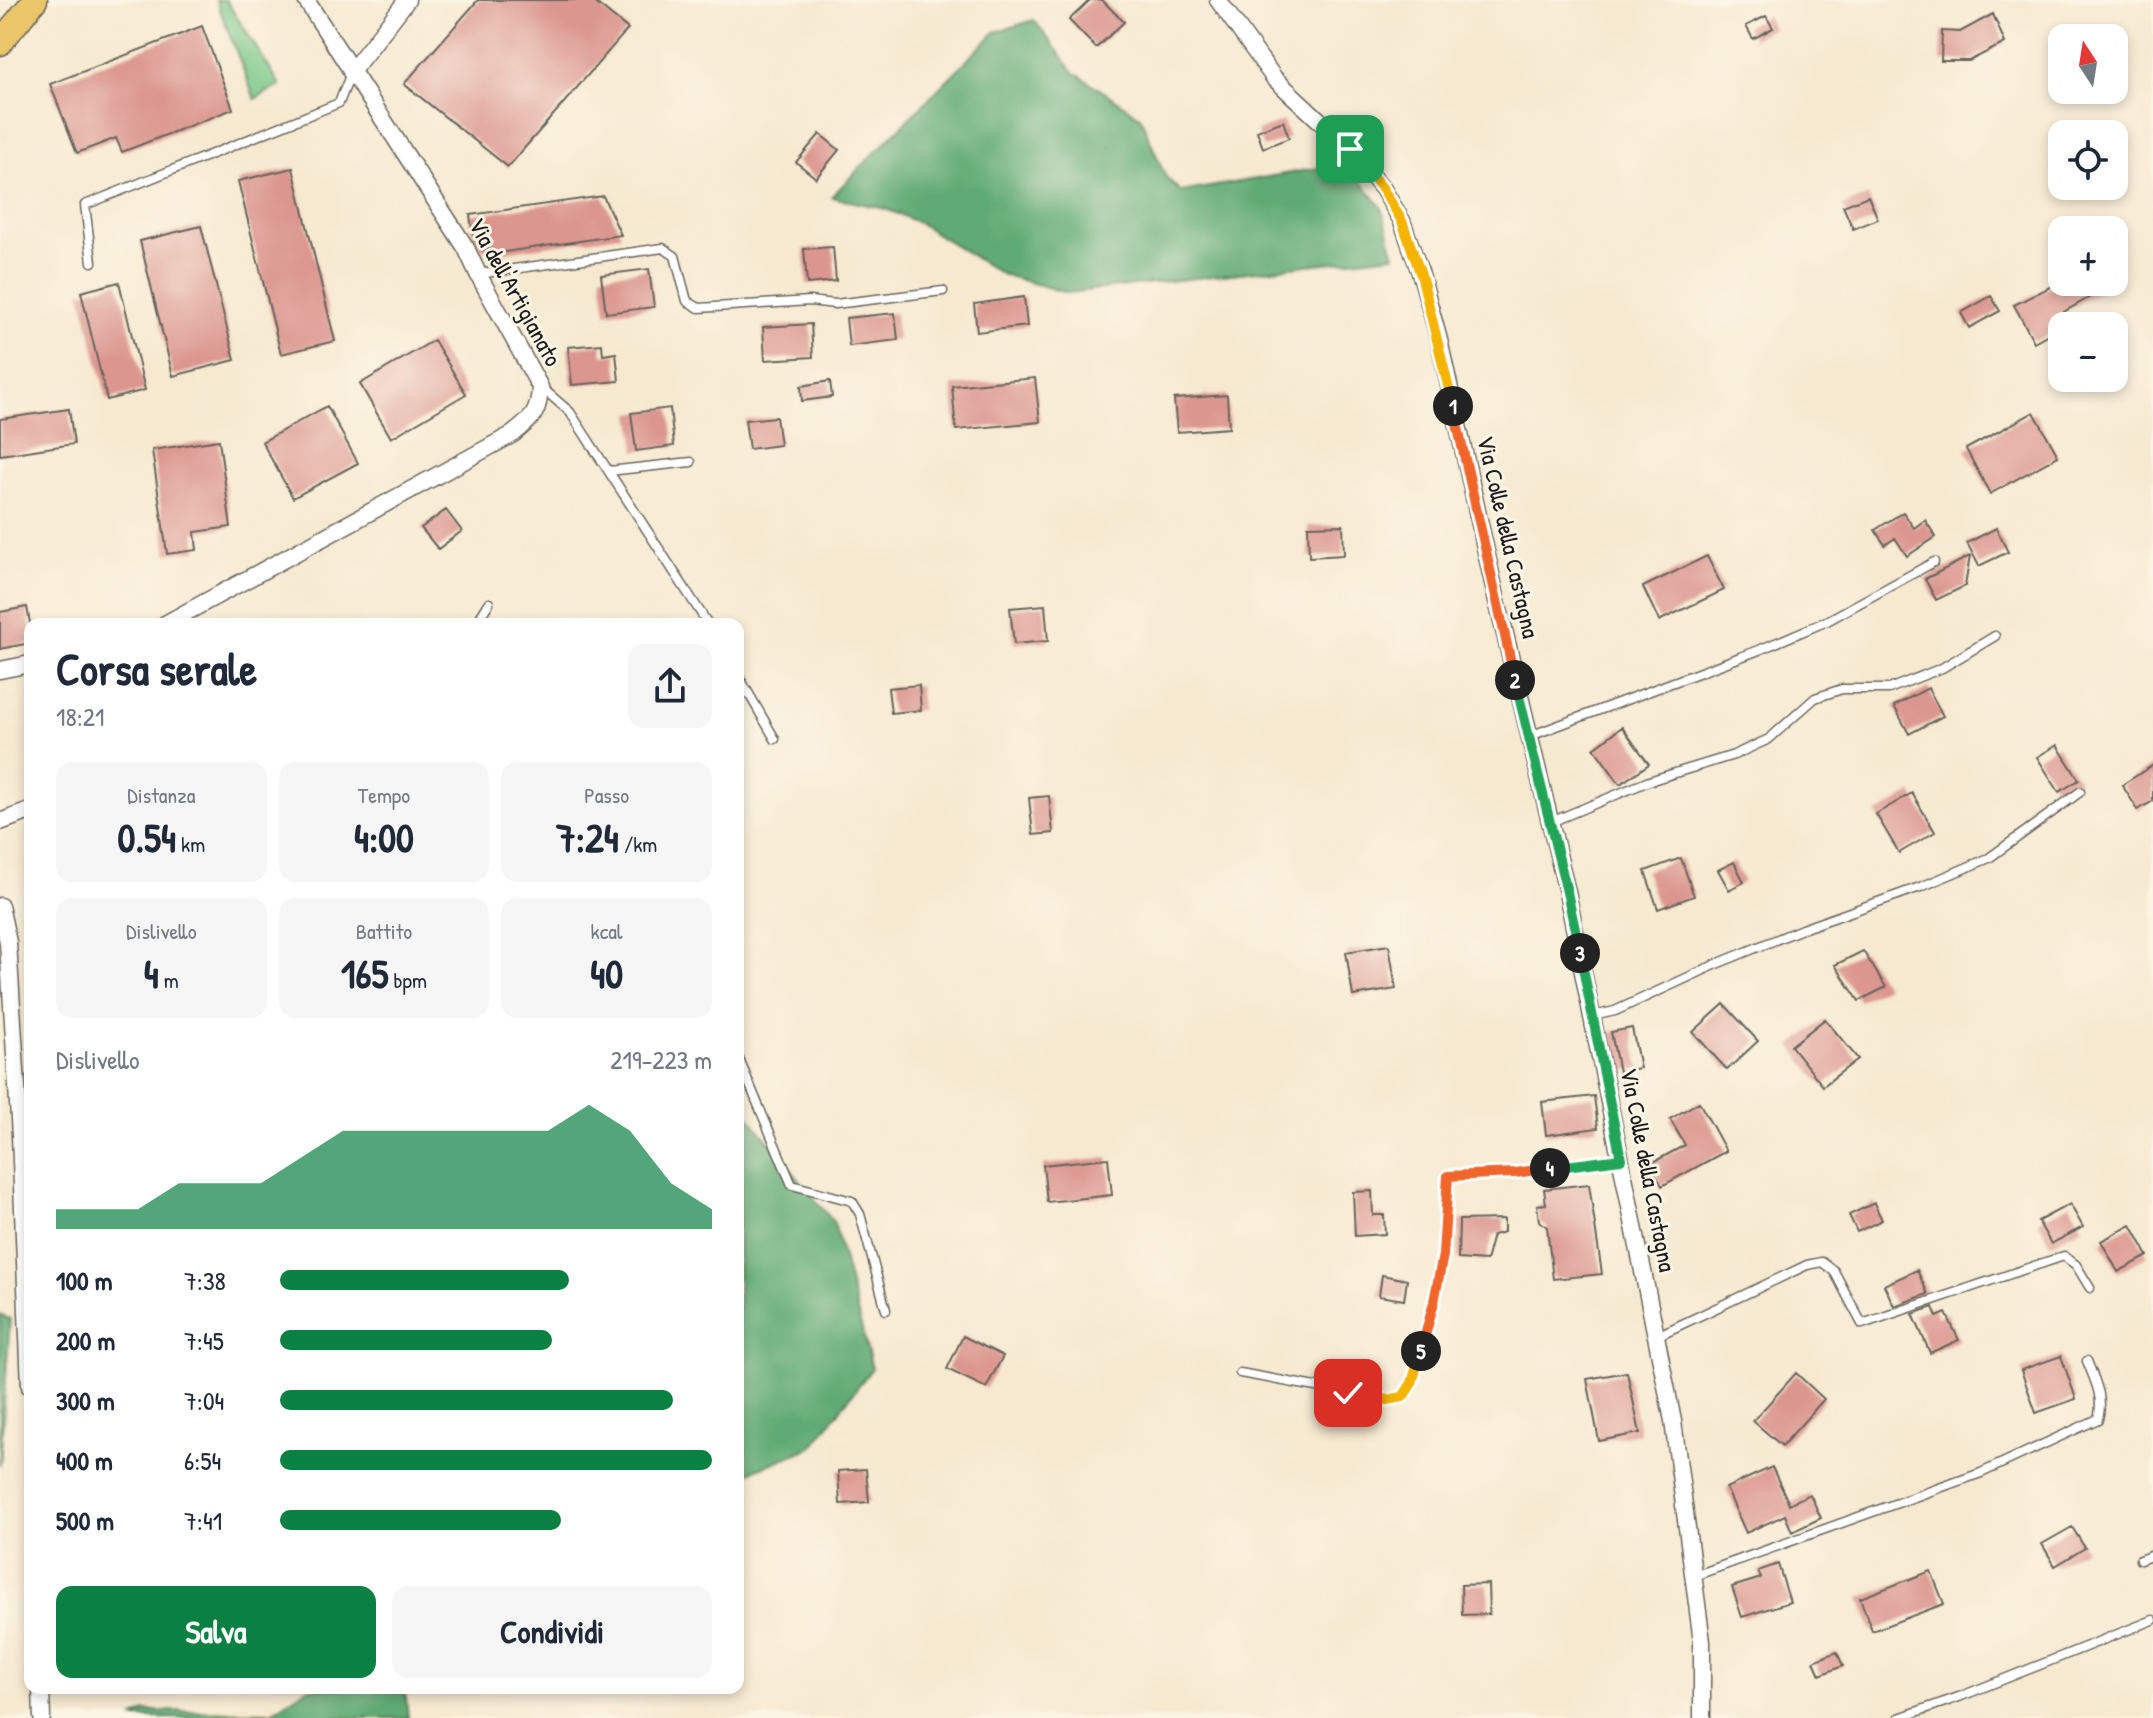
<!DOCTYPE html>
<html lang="it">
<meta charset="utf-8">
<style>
body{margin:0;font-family:"Patrick Hand",sans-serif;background:#f6f6f7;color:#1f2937;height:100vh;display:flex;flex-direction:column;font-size:30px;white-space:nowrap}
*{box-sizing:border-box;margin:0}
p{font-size:26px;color:#747a83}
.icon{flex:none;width:44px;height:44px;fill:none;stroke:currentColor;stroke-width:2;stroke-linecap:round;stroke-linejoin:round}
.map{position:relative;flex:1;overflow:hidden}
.details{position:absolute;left:24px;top:618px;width:720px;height:1076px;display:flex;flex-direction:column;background:#fff;border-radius:16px;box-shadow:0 4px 12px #0003}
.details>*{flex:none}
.needle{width:52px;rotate:348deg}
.fabs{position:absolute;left:2048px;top:24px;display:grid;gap:16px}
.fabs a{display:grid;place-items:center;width:80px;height:80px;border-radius:16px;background:#fff;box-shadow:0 4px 12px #0003;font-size:40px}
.pin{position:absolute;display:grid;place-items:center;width:68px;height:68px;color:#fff;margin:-34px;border-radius:16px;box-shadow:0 4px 12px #0006}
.km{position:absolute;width:40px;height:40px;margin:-20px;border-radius:50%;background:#222;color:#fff;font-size:22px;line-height:40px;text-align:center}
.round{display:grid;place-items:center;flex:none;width:84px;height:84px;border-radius:16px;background:#f6f6f7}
.overview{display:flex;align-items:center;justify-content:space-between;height:136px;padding:0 32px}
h1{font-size:44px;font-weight:700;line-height:60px}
.metrics{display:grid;grid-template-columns:repeat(3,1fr);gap:12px;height:136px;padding:8px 32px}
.metrics div{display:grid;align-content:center;border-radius:16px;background:#f6f6f7;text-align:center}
.metrics b{font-size:40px;font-weight:700}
.metrics small{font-size:22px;font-weight:400}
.metrics p{font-size:22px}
.chart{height:224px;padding:16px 32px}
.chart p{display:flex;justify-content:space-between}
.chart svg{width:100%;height:144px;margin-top:8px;fill:#0b8043;opacity:.7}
.button{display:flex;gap:16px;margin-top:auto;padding:16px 32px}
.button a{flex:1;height:92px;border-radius:16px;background:#0b8043;color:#fff;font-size:32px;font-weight:700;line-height:92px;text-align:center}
.button a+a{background:#f6f6f7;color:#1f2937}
ul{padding:0 32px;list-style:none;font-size:26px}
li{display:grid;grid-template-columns:128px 96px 1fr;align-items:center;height:60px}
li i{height:20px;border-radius:10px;background:#0b8043}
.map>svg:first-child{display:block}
.green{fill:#77c687;stroke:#4a7152;stroke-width:2}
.forest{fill:#61ab74;stroke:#3e6448;stroke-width:2}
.building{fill:#db968f}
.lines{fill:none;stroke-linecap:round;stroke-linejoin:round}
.lane-casing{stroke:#68645b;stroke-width:11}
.street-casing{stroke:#68645b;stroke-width:19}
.primary-casing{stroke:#68645b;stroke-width:27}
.lane{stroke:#fff;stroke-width:8}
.street{stroke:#fff;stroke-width:16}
.primary{stroke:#ebc669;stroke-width:24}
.split-1-casing{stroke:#fff;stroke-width:16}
.split-2-casing{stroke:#fff;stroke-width:16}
.split-3-casing{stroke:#fff;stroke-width:16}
.split-4-casing{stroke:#fff;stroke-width:16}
.split-5-casing{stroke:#fff;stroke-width:16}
.split-6-casing{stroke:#fff;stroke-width:16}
.split-1{stroke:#f5b400;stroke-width:10}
.split-2{stroke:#f0652b;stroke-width:10}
.split-3{stroke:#22a559;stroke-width:10}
.split-4{stroke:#22a559;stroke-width:10}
.split-5{stroke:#f0652b;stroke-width:10}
.split-6{stroke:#f5b400;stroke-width:10}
.labels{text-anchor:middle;stroke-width:6;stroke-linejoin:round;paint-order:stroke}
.street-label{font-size:24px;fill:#1c1c1c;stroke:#fcf5e5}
</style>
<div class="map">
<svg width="2153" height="1718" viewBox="0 0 2153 1718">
<rect width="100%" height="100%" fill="#fcf5e5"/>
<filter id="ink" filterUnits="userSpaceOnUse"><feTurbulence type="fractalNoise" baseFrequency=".0125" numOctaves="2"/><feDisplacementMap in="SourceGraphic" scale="16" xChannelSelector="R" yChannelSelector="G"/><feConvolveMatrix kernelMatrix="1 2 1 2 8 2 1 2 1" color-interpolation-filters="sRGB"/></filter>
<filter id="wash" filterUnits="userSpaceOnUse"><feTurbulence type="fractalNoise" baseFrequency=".006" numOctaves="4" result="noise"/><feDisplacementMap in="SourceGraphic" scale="32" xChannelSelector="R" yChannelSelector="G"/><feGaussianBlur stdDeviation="1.8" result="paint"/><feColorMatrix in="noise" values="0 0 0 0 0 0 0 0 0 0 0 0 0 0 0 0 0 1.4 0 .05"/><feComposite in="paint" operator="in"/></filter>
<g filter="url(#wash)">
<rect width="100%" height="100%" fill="#f6e9d0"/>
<path class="green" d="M216 0H226L280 85 255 99Z"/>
<path class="forest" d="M1034 20 1074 72 1140 116 1165 176 1181 192 1319 168 1340 156 1381 206 1395 255 1067 293 1001 274 919 223 886 209 831 197 995 32Z
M738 1103 834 1223 872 1368 812 1447 738 1477Z
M0 1315 10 1319 0 1465Z
M308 1688H405L408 1718H133L146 1711 272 1712Z"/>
<g id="blocks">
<path class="building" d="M478 0H592L628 29 508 167 404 84Z
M1090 0H1102L1124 22 1096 48 1069 20Z
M1993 14 2005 43 1969 61H1941L1942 31 1960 32Z
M1766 16 1773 28 1753 39 1746 26Z
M202 26 233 109 122 152 116 138 77 153 50 84Z
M1283 121 1289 138 1263 148 1257 131Z
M820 134 839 150 816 178 796 162Z
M293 168 335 341 281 354 238 181Z
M603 196 621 235 491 254 488 249 482 250 473 235 470 215Z
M1868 196 1878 219 1853 229 1843 206Z
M201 226 235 360 173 376 140 241Z
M833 247 836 281 807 284 804 249Z
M649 269 654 307 606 313 601 275Z
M119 282 145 390 107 400 81 292Z
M2060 282H2117L2051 319 2057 329 2034 342 2014 305Z
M1991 296 2000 311 1969 328 1961 313Z
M1024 297 1027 326 977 332 974 304Z
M895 313 898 340 849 346 846 318Z
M811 324 813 357 765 360 763 327Z
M434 340 466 394 391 438 360 384Z
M602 344 603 355 616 353 619 381 572 385 568 347Z
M1035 378 1040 422 956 430 952 386Z
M830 381 832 397 802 401 801 386Z
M1227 395 1229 428 1177 432 1174 399Z
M327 406 358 463 293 498 262 442Z
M670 408 674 446 636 451 631 413Z
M69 409 74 444 0 455V419Z
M2034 412 2058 456 1990 494 1966 449Z
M776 417 780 445 749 449 745 420Z
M219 440 231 527 195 532 197 550 167 554 152 450Z
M446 510 462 531 438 549 421 528Z
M1903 512 1914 528 1925 520 1936 537 1907 556 1895 538 1885 545 1875 530Z
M1343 525 1344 555 1309 557 1308 526Z
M1996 528 2008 552 1979 566 1967 543Z
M1707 556 1724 590 1659 621 1643 587Z
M1970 556 1965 586 1936 600 1925 579Z
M1045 605 1048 641 1014 644 1010 608Z
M27 607 30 623V643L0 649V612Z
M919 685 921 710 891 713 888 688Z
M1928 688 1943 716 1909 734 1894 706Z
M1622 727 1649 764 1620 784 1594 748Z
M2057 745 2079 780 2059 792 2037 757Z
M2153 765V801L2138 810 2122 785Z
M1912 793 1935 832 1899 853 1876 814Z
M1049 796 1053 833 1033 835 1029 798Z
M1681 858 1694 896 1658 909 1645 871Z
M1734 862 1744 882 1729 890 1718 870Z
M1389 945 1396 989 1353 996 1346 952Z
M1863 951 1886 987 1859 1001 1835 965Z
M1724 1004 1758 1041 1727 1070 1693 1032Z
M1825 1019 1858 1059 1823 1086 1791 1046Z
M1632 1028 1640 1068 1619 1072 1611 1032Z
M1594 1096 1598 1128 1546 1135 1542 1102Z
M1699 1102 1726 1151 1662 1186 1650 1164 1685 1145 1670 1119Z
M1108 1158 1112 1195 1047 1202 1043 1165Z
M1589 1184 1602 1274 1553 1279 1547 1227 1539 1221 1537 1205 1546 1204 1544 1189Z
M1372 1191 1373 1215H1384L1385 1234 1355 1236 1353 1192Z
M1874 1203 1882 1220 1857 1232 1849 1215Z
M2070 1204 2083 1227 2051 1244 2038 1221Z
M1504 1219V1232L1493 1235 1486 1261 1458 1259 1459 1220Z
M2131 1225 2148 1256 2118 1272 2101 1241Z
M1917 1270 1928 1294 1894 1306 1884 1285Z
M1382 1275 1407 1280 1404 1300 1379 1296Z
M1933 1307 1937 1317 1946 1313 1959 1340 1930 1353 1913 1314Z
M963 1336 1003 1356 986 1388 947 1369Z
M2061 1356 2076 1399 2036 1413 2021 1370Z
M1627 1372 1640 1433 1599 1441 1587 1379Z
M1796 1373 1824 1399 1782 1446 1753 1421Z
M1772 1467 1789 1504 1810 1494 1821 1518 1792 1532 1785 1515 1746 1533 1726 1488Z
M866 1469 869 1502 840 1504 838 1471Z
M2072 1527 2085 1548 2055 1566 2042 1544Z
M1778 1564 1790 1602 1742 1617 1732 1587 1761 1578 1758 1571Z
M1931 1571 1944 1604 1872 1631 1860 1598Z
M1488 1584 1489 1614 1462 1615 1461 1585Z
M1837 1652 1843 1666 1820 1675 1814 1661Z"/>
</g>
</g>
<g filter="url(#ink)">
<use href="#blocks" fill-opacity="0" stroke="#68645b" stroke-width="2"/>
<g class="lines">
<g class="lane-casing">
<path id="lane" d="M92 262 85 205 339 103 351 73
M478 274 663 248 675 256 687 301 699 308 810 301 835 304 943 291
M541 387 570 412 708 624
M609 471 691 462
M476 624 489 603
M738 675 775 739
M1530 736 1759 650 1827 621 1934 562
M1551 822 1649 781 1734 755 1769 739 1815 698 1842 689H1889L1942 668 1995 636
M1593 1016 1615 1011 1719 963 1802 929 1923 886 1989 858 2080 792
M738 1057 792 1185 852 1201 860 1214 886 1310
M1657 1336 1807 1265 1822 1262 1834 1271 1862 1324 2064 1256 2076 1265 2090 1288
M1240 1373 1387 1400 1403 1397 1412 1383 1434 1302 1443 1255 1448 1176 1515 1173 1621 1159
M2140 1560 2153 1555
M1694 1576 1981 1473 2098 1419C2104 1397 2095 1381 2087 1361
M1899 1718 1959 1697 2153 1620"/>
</g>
<g class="street-casing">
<path id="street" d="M1218 0 1274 78 1350 149 1383 189 1402 221 1422 278 1439 340 1497 601 1567 892 1673 1421 1702 1642V1718
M351 72 407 0
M165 624 513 434C533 418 539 413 540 387L478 274 466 248 306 0
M0 670 30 664
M0 822 30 811
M0 906 8 942 20 1135 30 1387
M41 1688 42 1718"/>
</g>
<g class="primary-casing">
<path id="primary" d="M0 43 35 0"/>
</g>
<use href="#lane" class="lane"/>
<use href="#street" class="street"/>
<use href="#primary" class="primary"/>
</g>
</g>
<g class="lines" filter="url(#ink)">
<g class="split-1-casing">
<path id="split-1" d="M1350 149 1383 189 1402 221 1422 278 1453 406"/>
</g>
<g class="split-2-casing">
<path id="split-2" d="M1453 406 1515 680"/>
</g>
<g class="split-3-casing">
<path id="split-3" d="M1515 680 1567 892 1580 953"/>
</g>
<g class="split-4-casing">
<path id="split-4" d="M1550 1168 1621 1159 1580 953"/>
</g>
<g class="split-5-casing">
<path id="split-5" d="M1421 1351 1434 1302 1443 1255 1448 1176 1515 1173 1550 1168"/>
</g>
<g class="split-6-casing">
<path id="split-6" d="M1348 1393 1387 1400 1403 1397 1412 1383 1421 1351"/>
</g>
<use href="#split-1" class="split-1"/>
<use href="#split-2" class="split-2"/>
<use href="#split-3" class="split-3"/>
<use href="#split-4" class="split-4"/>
<use href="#split-5" class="split-5"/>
<use href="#split-6" class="split-6"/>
</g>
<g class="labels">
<g class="street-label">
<text transform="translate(515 292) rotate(61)" y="8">Via dell'Artigianato</text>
<text transform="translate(1508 537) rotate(77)" y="8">Via Colle della Castagna</text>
<text transform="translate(1648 1170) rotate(79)" y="8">Via Colle della Castagna</text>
</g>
</g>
</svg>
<div class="fabs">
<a><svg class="needle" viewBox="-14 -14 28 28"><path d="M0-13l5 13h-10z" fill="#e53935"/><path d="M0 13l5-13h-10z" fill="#747a83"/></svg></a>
<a><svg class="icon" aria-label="locate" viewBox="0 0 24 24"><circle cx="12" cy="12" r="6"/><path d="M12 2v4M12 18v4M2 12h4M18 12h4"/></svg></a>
<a>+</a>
<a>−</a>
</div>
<div class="pin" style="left:1350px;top:149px;background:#1e9e55"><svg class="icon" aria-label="arrive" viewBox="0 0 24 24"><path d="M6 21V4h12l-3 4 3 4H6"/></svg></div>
<div class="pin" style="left:1348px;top:1393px;background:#d93025"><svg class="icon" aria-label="check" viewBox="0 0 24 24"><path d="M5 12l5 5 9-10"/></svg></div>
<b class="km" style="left:1453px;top:406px">1</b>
<b class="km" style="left:1515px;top:680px">2</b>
<b class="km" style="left:1580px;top:953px">3</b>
<b class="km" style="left:1550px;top:1168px">4</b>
<b class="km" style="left:1421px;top:1351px">5</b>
<section class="details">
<div class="overview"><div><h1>Corsa serale</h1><p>18:21</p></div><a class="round"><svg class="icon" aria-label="share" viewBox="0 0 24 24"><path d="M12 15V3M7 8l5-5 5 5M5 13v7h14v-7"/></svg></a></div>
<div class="metrics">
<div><p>Distanza</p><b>0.54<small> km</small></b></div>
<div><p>Tempo</p><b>4:00</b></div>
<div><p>Passo</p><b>7:24<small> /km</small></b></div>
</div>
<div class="metrics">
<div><p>Dislivello</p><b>4<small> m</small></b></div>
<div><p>Battito</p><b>165<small> bpm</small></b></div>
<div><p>kcal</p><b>40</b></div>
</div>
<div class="chart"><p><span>Dislivello</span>219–223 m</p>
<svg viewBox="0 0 160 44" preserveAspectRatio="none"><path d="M0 44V38L10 38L20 38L30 30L40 30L50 30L60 22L70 14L80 14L90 14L100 14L110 14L120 14L130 6L140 14L150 30L160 38V44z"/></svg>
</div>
<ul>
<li><b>100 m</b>7:38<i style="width:67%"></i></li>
<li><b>200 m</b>7:45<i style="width:63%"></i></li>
<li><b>300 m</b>7:04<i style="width:91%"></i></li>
<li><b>400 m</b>6:54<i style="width:100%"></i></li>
<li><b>500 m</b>7:41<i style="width:65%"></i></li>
</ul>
<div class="button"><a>Salva</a><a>Condividi</a></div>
</section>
</div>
